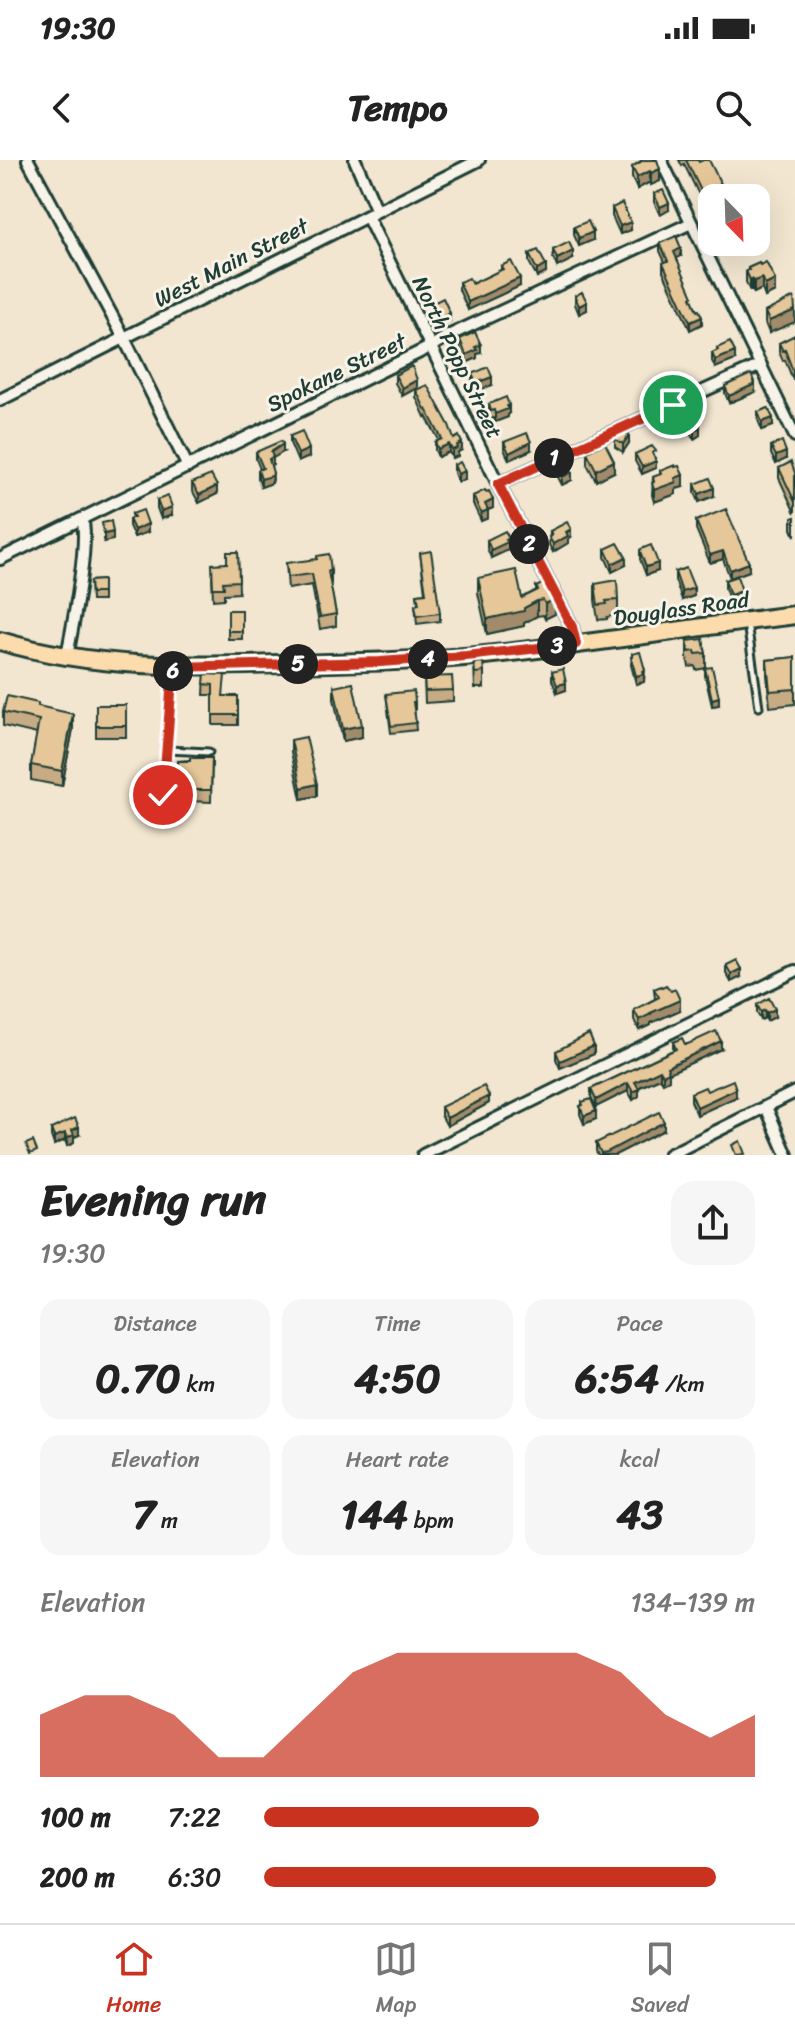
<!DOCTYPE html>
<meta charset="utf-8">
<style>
body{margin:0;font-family:Sriracha,sans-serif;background:#f6f6f6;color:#222;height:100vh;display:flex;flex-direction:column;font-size:30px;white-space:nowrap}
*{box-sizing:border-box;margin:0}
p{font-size:26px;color:#767676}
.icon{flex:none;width:44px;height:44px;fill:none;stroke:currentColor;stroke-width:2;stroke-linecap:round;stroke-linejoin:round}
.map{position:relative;height:995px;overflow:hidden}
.details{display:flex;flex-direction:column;background:#fff;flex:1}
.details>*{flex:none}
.needle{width:52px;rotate:157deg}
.tools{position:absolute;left:698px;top:24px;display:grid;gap:16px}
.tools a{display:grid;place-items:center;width:72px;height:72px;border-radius:16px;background:#fff;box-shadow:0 8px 32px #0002;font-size:40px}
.pin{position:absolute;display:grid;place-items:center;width:68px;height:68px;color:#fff;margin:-34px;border:4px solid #fff;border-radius:50%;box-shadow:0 2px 8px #0007}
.km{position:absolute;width:40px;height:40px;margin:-20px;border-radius:50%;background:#222;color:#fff;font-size:22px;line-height:40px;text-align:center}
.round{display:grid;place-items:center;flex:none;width:84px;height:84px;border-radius:24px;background:#f6f6f6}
.head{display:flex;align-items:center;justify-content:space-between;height:136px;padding:0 40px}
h1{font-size:44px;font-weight:800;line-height:60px}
.figures{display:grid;grid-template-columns:repeat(3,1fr);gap:12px;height:136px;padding:8px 40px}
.figures div{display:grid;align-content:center;border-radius:20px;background:#f6f6f6;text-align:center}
.figures b{font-size:40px;font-weight:800}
.figures small{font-size:22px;font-weight:400}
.figures p{font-size:22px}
.chart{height:224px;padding:16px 40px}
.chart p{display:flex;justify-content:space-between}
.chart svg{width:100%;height:144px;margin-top:8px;fill:#c8321e;opacity:.7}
ul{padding:0 40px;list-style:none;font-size:26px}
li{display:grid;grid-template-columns:128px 96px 1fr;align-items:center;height:60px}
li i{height:20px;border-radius:10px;background:#c8321e}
.status{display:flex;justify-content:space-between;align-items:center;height:56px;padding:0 40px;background:#fff;direction:ltr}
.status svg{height:22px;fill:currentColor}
header{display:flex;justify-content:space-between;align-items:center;height:104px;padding:0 40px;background:#fff;font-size:36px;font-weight:800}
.tab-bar{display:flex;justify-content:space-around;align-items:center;height:112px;border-top:2px solid #e0e0e0;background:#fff;font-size:22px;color:#767676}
.tab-bar a{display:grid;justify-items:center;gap:4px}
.tab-bar .active{color:#c8321e}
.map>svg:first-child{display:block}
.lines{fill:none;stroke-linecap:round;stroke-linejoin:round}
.service-casing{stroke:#1f3d34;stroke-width:11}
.minor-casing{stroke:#1f3d34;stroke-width:16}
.primary-casing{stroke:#1f3d34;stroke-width:22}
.service{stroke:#f7f3e8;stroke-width:5}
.minor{stroke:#f7f3e8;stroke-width:10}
.primary{stroke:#fcdcac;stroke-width:16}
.wall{fill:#c6ab84;stroke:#1f3d34;stroke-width:2}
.shaded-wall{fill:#a18b6b;stroke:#1f3d34;stroke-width:2}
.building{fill:#e6c799;stroke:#1f3d34;stroke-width:2}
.route-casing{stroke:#fff;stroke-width:16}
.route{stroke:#c8321e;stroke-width:10}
.labels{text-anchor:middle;stroke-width:6;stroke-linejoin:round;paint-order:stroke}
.street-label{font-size:22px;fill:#1f3d34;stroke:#f7f3e8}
</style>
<div class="status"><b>19:30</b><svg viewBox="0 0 49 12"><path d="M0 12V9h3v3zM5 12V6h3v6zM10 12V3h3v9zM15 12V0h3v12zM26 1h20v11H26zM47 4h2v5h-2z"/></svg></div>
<header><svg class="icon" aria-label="back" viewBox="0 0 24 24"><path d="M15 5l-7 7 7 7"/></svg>Tempo<svg class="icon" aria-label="search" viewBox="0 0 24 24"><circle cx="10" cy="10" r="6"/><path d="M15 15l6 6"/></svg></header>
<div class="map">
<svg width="795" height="995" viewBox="0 0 795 995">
<rect width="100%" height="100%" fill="#f2e6d0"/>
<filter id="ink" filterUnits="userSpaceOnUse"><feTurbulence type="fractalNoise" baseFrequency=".0125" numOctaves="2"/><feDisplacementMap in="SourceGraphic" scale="16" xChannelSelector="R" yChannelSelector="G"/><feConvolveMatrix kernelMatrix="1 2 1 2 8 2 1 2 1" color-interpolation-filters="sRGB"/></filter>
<g filter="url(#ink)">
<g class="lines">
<g class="service-casing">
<path id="service" d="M747 463 759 547
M167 590 209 592
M163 635 173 508"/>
</g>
<g class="minor-casing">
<path id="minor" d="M28 0 124 178 188 307
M355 0 377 51
M661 0 795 276
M367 56 498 324 572 467 576 484
M0 240 479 0
M498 324 761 205
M0 399 430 187 448 176 691 63
M67 496C72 469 90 382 82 359
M766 947 787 995
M423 995 795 811
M669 995 795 932"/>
</g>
<g class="primary-casing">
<path id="primary" d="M0 481C96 509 184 507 282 504 343 503 404 502 464 497 575 487 685 468 795 455"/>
</g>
<use href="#service" class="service"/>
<use href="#minor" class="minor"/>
<use href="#primary" class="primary"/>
</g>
<path class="wall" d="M642 0H657L660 21 651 25 650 22 637 29 632 18V7Z
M679 0H698L721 31 702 41 684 4 682 6Z
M654 34 669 50 660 55 654 42Z
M612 48 631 70 620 74 612 56Z
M574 67 593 80 579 86 574 75Z
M660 83 681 96 676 98 702 164 690 170 663 111V103L665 102 660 91Z
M553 90 573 99 557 107 553 98Z
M529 94 546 113 537 117 529 102Z
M759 103 775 132 765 137 762 129 754 133 752 131H750L746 123V111L748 110V108Z
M501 106 520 126 468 150 459 130V122L472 124 501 110Z
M575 136 587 150 579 154 575 144Z
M795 138 769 173 765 163V152Z
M431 144 450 161 438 167 431 152Z
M795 175V220H793L785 200 783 201 779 192V183Z
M460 179 481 193 477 194V198L466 203 460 187Z
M717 188 735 200 715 208 712 201V193L717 191Z
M472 214 492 225 476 231 472 222Z
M395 215 417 228 402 236 395 223Z
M725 226 755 232 729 243 725 233Z
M416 230 462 290 458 292V296L452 298 449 292 438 297 435 290V282L439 280 426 256 425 257 416 237Z
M489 244 509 253 508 254V257L495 262 494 258 491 259 489 252Z
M758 252 773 266 762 270 758 260Z
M685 258 700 260V275L694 279 685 266Z
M290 276 309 297 298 302 290 283Z
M615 279 629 283 623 292 615 287Z
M504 282 531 290 509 300 504 289Z
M771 286 786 299 776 304 771 294Z
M256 292H283L273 298V305L271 306 273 320 272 323 261 327 258 318V310L260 309 256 299Z
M587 292 614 312 596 321 587 304Z
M635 294 656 298H654L656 308 642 314 635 301Z
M454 305 465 319 458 322 454 313Z
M556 305 572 320 562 325 556 313Z
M779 308 795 313V353L779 318Z
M660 311 683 327 676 329V334L654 342 652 335 653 317 660 315Z
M192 323 217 334 199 343 192 330Z
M695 324 714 336 699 342 695 332Z
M486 332 493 348 488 350V358L481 361 473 344V336Z
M157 340 172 355 161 359 157 348Z
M132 354 148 372 134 377 129 366V359L132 357Z
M795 357V376L792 369V358Z
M696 361 749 411 730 418 723 399 710 403 696 369Z
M550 371 571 377 568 379V383L553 392 549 385Z
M487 380 509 386 508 387V390L491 398 487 388Z
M605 389 626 405 612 412 605 397Z
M640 391 658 411 646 415 640 399Z
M238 392 239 433 224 434V439L213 440 212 416Z
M420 393 440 453V461L417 464 415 445 418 444 417 434 425 433Z
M286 403 331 411V423H330L336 454V466L320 469 312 425 288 429Z
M675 412 694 436 682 440 675 420Z
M478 418 522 438 536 430V427L555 454 545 459 543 455 537 456 524 463V466L487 474 478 433Z
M103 420V441H91L90 421Z
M725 420 742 438 730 443 725 428Z
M595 424 618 440V455L607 457V459L598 460 595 440Z
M228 450H242V479H228Z
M687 481 706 493V508L696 510 695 506 689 507 687 497Z
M632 494 645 510 644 522 636 524 631 505Z
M795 497V544L770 547 767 515V500Z
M474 503 484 512V528H475Z
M705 508 719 545 712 546 705 516Z
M552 512 566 530 557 533 552 520Z
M205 514 224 536H238V565H213V535H204Z
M424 517 453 530V541L425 543Z
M334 527 362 577 343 581 334 539Z
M386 534 415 542V549H414L416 570 391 573Z
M96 545H126V577H96Z
M38 547 73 569 62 626 31 620V605L37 574 3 566V552Z
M291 580 317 636 301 639 291 592Z
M212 598 211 642 188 641V629L178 628V601Z
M726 805 741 817 731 822 726 813Z
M654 829 680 850 651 863V865L639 870 634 860V850L655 839Z
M757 845 775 857 767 861 765 858 761 860 757 853Z
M673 882 721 889 669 913V920L663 923 660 918 638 928 639 936 633 940 628 931 596 947 591 937V929L673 890Z
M556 891 594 894 560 908 556 899Z
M707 931 736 937 697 955 691 941V933Z
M582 942 596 959 584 964 580 954V946L582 945Z
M489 943 447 966 441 955V947Z
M51 969 79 975 74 977V983L67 986 65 980 54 985 51 976Z
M664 970 615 995H598L596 991V983Z"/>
<path class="shaded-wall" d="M660 9V21L651 25V13Z
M650 11V22L637 29V17Z
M721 24V31L702 41V33Z
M669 43V50L660 55V47Z
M631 62V70L620 74V66Z
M593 72V80L579 86V78Z
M681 88V96L674 100V92Z
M573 91V99L557 107V99Z
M546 105V113L537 117V110Z
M520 118V126L468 150V142Z
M762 118V129L754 133V121Z
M752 119V131H750V120Z
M775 120V132L765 137V125Z
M587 142V150L579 154V146Z
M795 150V162L769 173V161Z
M450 153V161L438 167V159Z
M702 157V164L690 170V162Z
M481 185V193L477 194V198L466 203V195L475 187Z
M735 192V200L715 208V200Z
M795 210V220H793V211Z
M492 217V225L476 231V223Z
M417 220V228L402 236V228Z
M755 224V232L729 243V236Z
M509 245V253L508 254V257L495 262V254Z
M773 258V266L762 270V262Z
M700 260V275L694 279V271L697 262Z
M629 275V283L623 292V284Z
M531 282V290L509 300V293Z
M462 283V290L458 292V296L452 298V290L457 285Z
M283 284V292L273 298V305L269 306 271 292Z
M449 284V292L438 297V289Z
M309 289V297L298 302V294Z
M786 292V299L776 304V296Z
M614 301V312L596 321V310Z
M656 301V308L642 314V307Z
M465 311V319L458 322V314Z
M572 312V320L562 325V317Z
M273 313 272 323 261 327V319Z
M683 315V327L676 329V334L654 342V330L675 318Z
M217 326V334L199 343V335Z
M714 328V336L699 342V334Z
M493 340V348L485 351V344Z
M172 347V355L161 359V351Z
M488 350V358L481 361V353Z
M148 364V372L134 377V370Z
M571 369V377L568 379V383L553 392V384Z
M113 372V380L104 382V374Z
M509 378 508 390 491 398V390Z
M723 391V399L710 403V395Z
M626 397V405L612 412V404Z
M658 403V411L646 415V407Z
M749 403V411L730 418V410Z
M694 428V436L682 440V432Z
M742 431V438L730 443V435Z
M555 439V454L545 459V444Z
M537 441V456L524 463V466L487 474V459L524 448Z
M644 514V522L636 524V516Z
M566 523V530L557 533V525Z
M719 537V545L712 546V539Z
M73 554V569L62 626V611Z
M362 565V577L343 581V569Z
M317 624V636L301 639V628Z
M741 809V817L731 822V814Z
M680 840V850L651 863V865L639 870V860L650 853Z
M775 849V857L767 861V853Z
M765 850V858L761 860V852Z
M721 881V889L669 913V920L663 923V915L667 907Z
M594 886V894L560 908V901Z
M660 910V918L635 929V922Z
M628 923V931L596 947V940Z
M639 929V936L633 940V932Z
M736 929V937L697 955V947Z
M489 936V943L447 966V958Z
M596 951V959L584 964V956Z
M664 962V970L615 995H601V993Z
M79 967V975L74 977V983L67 986V978L72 970Z
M65 973V980L54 985V977Z"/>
<path class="building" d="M644 0H657L660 9 651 13 650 11 637 17 632 7Z
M686 0H698L699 2 703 0H709L721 24 702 33Z
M663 30 669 43 660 47 654 34Z
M622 43 631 62 620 66 612 48Z
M588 61 593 72 579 78 574 67Z
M676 76 681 88 674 92 693 136 691 137 697 151 699 150 702 157 690 162 663 103 668 101 660 83Z
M569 82 573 91 557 99 553 90Z
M538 90 546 105 537 110 529 94Z
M511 101 520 118 468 142 459 122 469 118 472 124 503 109 501 106Z
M766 102 775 120 765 125 762 118 754 121 752 119 750 120 746 111 749 110 748 108 759 103 760 105Z
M582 132 587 142 579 146 575 136Z
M794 137 795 150 769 161 765 152Z
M443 138 450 153 438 159 431 144Z
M475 172 481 185 475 187 477 190 466 195 460 179Z
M795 175V210L793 211 785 190 783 191 779 183Z
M730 182 735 192 715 200 712 193 718 190 717 188Z
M412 206 417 220 402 228 395 215Z
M488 207 492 217 476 223 472 214Z
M751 214 755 224 729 236 725 226Z
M427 225 449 265 454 279 459 276 462 283 457 285 458 288 452 290 449 284 438 289 435 282 442 279 426 249H425L416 230Z
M506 237 509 245 507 246 508 249 495 254 494 250 491 251 489 244Z
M768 248 773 258 762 262 758 252Z
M696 253 700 260 697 262 700 267 694 271 685 258Z
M620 270 629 275 623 284 615 279Z
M302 271 309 289 298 294 290 276Z
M527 273 531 282 509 293 504 282Z
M281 281 283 284 271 292 273 297 269 299 273 313 272 316 261 319 258 310 263 308 256 292Z
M782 281 786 292 776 296 771 286Z
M605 283 614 301 596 310 587 292Z
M652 286 656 291 652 293 656 301 642 307 635 294Z
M566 300 572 312 562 317 556 305Z
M460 302 465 311 458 314 454 305Z
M791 302 795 313V342L779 308Z
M675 305V307L679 306 683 315 675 318 676 322 654 330 652 323 654 322 653 317 661 314 660 311Z
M211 315 217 326 199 335 192 323Z
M710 318 714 328 699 334 695 324Z
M485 330 486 332 489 331 493 340 485 344 488 350 481 353 473 336Z
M168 336 172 347 161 351 157 340Z
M726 349 749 403 730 410 723 391 710 395 696 361Z
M143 350 148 364 134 370 129 359 134 357 132 354Z
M111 361 113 372 104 374 102 363Z
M567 362 571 369 566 372 568 376 553 384 549 377 552 375 550 371Z
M505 371 509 378 506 380 508 382 491 390 487 380Z
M618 383 626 397 612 404 605 389Z
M651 385 658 403 646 407 640 391 641 389Z
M431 391 440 453 417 456 415 445 419 444 417 434 426 433 420 393Z
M227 392H238L239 421 223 422 224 428H213L212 404 227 403Z
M329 394 331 411H328L336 454 320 457 312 414 288 417 286 403 317 399V396Z
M686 408 694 428 682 432 675 412Z
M516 410 522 438 538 430 536 427 546 422 555 439 545 444 543 440 537 441 524 448V451L487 459 478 418Z
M737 416 742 431 730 435 725 420Z
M103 420V433H91L90 421Z
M617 420 618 440 606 441 607 444 598 445 595 424Z
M228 450H242V471H228Z
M703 479 706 493 696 494 695 491 689 492 687 481Z
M640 492 645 510 643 511 644 514 636 516 631 497H632V494Z
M795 497V529L770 531 767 500Z
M483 502 484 512 475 513 474 503Z
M712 507 719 537 712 539 705 508Z
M563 509 566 523 557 525 552 512Z
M205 514 225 515 223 536H238V555H213V525L204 524Z
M452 516 453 530 425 531 424 517Z
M353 523 362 565 343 569 334 527Z
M414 531 415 542H413L416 563 391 566 386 534Z
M7 536 38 543V546L73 554 62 611 31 605 39 560 3 552Z
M96 545H126V566H96Z
M306 577 317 624 301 628 291 580Z
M190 598H212L211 630H188V617H178V601H190Z
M736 800 741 809 731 814 726 805Z
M666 825 671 831 675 829 680 840 650 853 651 854 639 860 634 850 659 837 654 829 661 826 662 827Z
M769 838 775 849 767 853 765 850 761 852 757 845Z
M716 871 721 881 667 907 669 912 663 915 660 910 635 922 639 929 633 932 628 923 596 940 591 929 676 889 673 882 682 878 685 884H688Z
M589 874 594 886 560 901 556 891Z
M733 920 736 929 697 947 691 933 705 927 707 931Z
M484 926 489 936 447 958 441 947Z
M591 939 596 951 584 956 580 946 583 945 582 942Z
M659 952 664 962 607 992 601 993 596 983Z
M75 958 79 967 72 970 74 975 67 978 65 973 54 977 51 969Z
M33 981 37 991 30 994 26 984Z
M740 981 745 994 736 995 732 985Z"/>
</g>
<g class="lines" filter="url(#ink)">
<g class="route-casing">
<path id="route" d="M163 635 173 507 380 502 466 496 576 484 572 467 498 324 673 245"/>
</g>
<use href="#route" class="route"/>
</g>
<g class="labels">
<g class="street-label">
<text transform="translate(231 102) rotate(-27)" y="8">West Main Street</text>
<text transform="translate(458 197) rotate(64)" y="8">North Popp Street</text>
<text transform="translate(336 212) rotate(-26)" y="8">Spokane Street</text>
<text transform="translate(681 448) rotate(-8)" y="8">Douglass Road</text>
</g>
</g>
</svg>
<div class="tools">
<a><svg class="needle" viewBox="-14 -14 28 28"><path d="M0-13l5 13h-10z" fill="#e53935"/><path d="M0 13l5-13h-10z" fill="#767676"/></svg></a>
</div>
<div class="pin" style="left:673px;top:245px;background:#1e9e55"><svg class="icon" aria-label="arrive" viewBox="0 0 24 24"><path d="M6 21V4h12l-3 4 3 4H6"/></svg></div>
<div class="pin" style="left:163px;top:635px;background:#d93025"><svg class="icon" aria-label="check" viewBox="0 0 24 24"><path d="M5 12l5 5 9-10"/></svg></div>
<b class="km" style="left:554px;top:298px">1</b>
<b class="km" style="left:529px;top:384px">2</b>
<b class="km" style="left:557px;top:486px">3</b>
<b class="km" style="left:428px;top:499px">4</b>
<b class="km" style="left:298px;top:504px">5</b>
<b class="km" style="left:173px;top:511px">6</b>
</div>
<section class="details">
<div class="head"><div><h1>Evening run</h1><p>19:30</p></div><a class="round"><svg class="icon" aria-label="share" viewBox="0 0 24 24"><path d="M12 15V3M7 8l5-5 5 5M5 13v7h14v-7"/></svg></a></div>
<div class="figures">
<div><p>Distance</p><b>0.70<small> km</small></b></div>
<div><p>Time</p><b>4:50</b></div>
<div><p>Pace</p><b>6:54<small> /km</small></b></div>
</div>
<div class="figures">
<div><p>Elevation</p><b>7<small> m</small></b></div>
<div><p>Heart rate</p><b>144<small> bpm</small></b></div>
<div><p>kcal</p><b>43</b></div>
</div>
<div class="chart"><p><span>Elevation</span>134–139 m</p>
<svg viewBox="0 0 160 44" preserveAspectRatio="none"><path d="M0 44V25L10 19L20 19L30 25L40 38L50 38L60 25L70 12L80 6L90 6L100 6L110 6L120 6L130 12L140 25L150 32L160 25V44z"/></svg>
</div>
<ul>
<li><b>100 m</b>7:22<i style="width:56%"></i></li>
<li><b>200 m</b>6:30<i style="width:92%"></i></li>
</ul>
</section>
<nav class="tab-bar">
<a class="active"><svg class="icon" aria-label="home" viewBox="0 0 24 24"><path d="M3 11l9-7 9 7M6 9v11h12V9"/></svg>Home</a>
<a><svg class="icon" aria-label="map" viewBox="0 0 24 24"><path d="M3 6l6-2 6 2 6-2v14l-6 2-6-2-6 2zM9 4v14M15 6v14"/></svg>Map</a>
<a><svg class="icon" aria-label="saved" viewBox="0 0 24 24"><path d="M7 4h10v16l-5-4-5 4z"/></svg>Saved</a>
</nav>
